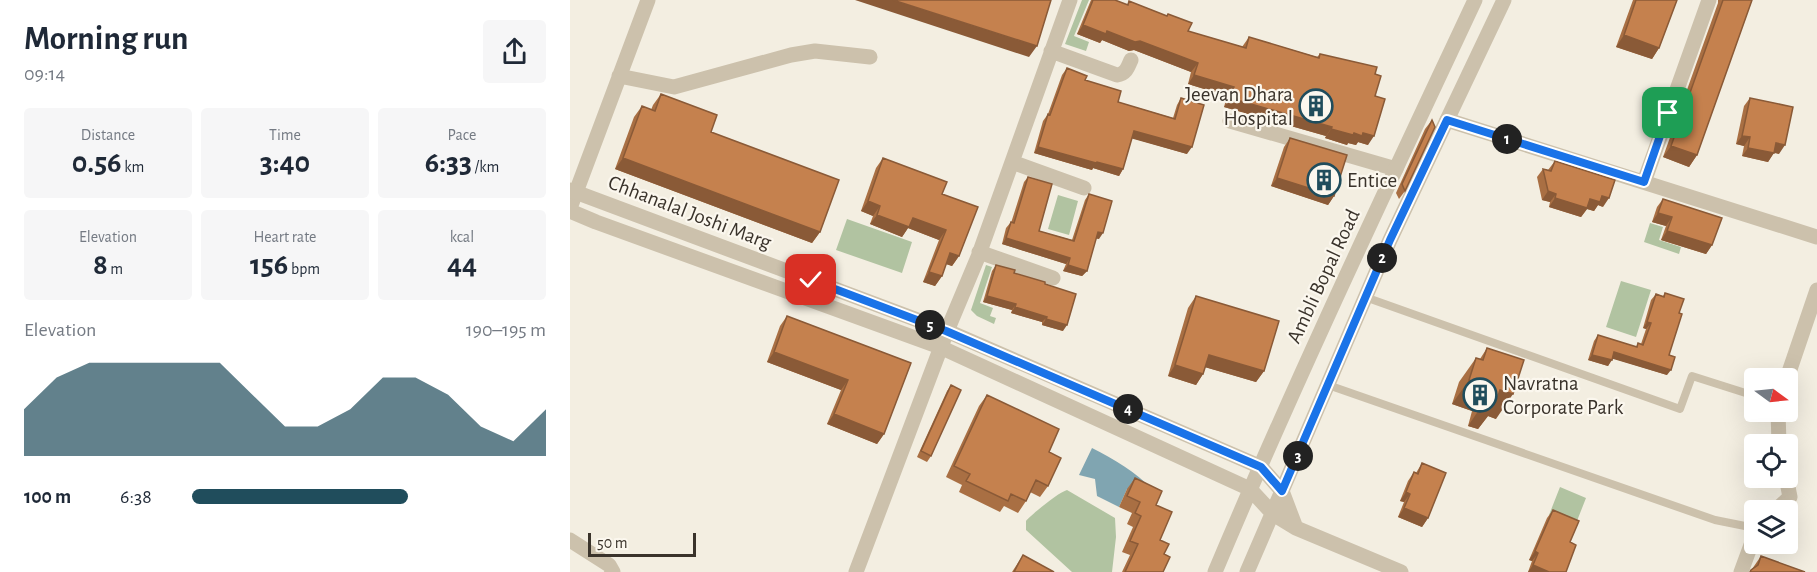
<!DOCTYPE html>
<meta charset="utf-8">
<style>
body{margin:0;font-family:"Alegreya Sans",sans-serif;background:#f6f6f7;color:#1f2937;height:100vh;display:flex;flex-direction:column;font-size:22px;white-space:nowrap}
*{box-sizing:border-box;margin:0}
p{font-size:20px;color:#747a83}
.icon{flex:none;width:33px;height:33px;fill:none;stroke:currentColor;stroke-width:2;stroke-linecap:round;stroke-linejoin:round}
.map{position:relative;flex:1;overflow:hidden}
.drawer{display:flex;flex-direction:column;background:#fff;width:570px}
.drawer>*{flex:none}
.needle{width:39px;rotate:105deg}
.fabs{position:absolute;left:1174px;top:368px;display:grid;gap:12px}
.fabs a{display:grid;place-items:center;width:54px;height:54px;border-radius:6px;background:#fff;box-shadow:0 6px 24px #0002;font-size:30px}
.scale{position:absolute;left:18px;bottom:15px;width:108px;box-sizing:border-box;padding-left:6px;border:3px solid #3a332b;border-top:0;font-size:16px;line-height:21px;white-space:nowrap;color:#3a332b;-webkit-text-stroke:4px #fbf7ee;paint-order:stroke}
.pin{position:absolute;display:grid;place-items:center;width:51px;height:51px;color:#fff;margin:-26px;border-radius:12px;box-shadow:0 3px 9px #0006}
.km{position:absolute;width:30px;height:30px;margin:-15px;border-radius:50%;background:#222;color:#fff;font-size:16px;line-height:30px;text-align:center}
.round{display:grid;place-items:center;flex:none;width:63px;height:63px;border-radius:6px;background:#f6f6f7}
.head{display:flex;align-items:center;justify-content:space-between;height:102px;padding:0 24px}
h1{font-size:33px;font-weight:600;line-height:45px}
.stats{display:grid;grid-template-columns:repeat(3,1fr);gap:9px;height:102px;padding:6px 24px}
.stats div{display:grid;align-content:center;border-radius:6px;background:#f6f6f7;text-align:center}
.stats b{font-size:30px;font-weight:600}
.stats small{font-size:16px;font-weight:400}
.stats p{font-size:16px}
.chart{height:168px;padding:12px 24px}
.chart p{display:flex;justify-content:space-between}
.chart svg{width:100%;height:108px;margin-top:6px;fill:#204d5c;opacity:.7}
ul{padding:0 24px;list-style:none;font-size:20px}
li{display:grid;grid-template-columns:96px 72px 1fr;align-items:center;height:45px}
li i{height:15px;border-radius:8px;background:#204d5c}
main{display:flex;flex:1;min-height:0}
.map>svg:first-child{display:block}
.green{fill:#b1c3a1}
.water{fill:#80a5b1}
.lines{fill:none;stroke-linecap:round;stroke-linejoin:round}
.service{stroke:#ccc1ac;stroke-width:8}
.minor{stroke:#ccc1ac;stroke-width:15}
.tertiary{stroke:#ccc1ac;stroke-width:15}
.wall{fill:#a96f43}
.shaded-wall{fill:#8a5a37}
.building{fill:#c5814e;stroke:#8a5a37;stroke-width:1.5}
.route-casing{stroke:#fff;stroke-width:12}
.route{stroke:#1a73e8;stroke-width:8}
.labels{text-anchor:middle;stroke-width:4.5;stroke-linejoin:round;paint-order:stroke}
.poi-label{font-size:21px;fill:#3a332b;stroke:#fbf7ee;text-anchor:start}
.street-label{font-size:21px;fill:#3a332b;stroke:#fbf7ee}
</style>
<main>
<section class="drawer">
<div class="head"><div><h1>Morning run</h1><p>09:14</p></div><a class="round"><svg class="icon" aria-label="share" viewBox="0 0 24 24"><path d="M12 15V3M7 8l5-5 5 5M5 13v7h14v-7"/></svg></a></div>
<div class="stats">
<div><p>Distance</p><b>0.56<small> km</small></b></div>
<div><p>Time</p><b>3:40</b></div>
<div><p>Pace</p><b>6:33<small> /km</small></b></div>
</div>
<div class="stats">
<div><p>Elevation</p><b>8<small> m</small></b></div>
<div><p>Heart rate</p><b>156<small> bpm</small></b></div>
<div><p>kcal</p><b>44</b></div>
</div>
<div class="chart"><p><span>Elevation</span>190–195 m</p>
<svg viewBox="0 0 160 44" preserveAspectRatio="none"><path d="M0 44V25L10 12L20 6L30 6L40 6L50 6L60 6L70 19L80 32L90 32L100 25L110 12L120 12L130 19L140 32L150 38L160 25V44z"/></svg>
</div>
<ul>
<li><b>100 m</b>6:38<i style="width:61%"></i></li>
</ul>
</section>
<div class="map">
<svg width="1247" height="572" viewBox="0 0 1247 572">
<rect width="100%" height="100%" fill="#f3eee1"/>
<path class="green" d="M512 0H519L504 36 519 42 516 51 495 44Z
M488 195 508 201 499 235 478 229Z
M277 219 342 242 332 273 266 250Z
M1080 223 1093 227 1089 240 1111 247 1109 254 1074 242Z
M416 265 422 267 410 303 423 308 420 316 426 318 424 324 407 316 401 310Z
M1051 281 1081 290 1066 337 1036 327Z
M990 487 1016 498 1005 526 979 515Z
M497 490 545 518 546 537 542 572H502L456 530V521C462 514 489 492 497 490Z"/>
<path class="water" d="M522 448C544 459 566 472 583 490L557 489 549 507 527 496 525 479 509 475Z"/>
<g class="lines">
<path class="service" d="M795 297 1110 409 1122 376 1185 396
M758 385 1145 520 1185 528"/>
<path class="minor" d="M481 51 547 75C556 74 558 67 561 60
M49 76 104 87 221 55 245 51 300 57
M877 120 1247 237
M660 121 826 169
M442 162 514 188
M1074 182 1139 0
M0 208 78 0
M409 252 483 278
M1217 378 1247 290
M1208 411 1209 444
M1206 510 1220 497 1216 477
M0 540 39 565 43 572
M286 572 377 331 408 257 500 0
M1171 572 1185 534"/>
<path class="tertiary" d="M0 190 377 331 691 467 712 491 726 528
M0 211 26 222 370 347 680 489 703 514 726 528 831 572
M645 572C726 379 816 190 905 0
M677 572 820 240 934 0"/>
</g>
<path class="wall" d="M521 0H545L557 5 559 1 597 16 598 14 618 31 672 47 679 37 747 57 750 54 805 74V96L798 145 788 142 786 145 778 143 777 145 755 138 756 136 654 107 657 96 618 84 621 72 564 50 559 51 532 40 530 43 507 34Z
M1063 0H1107L1089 48 1082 59 1046 47Z
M1148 0H1182L1127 155 1119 167 1093 157 1148 3Z
M497 68 548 102 603 118 607 105 611 98 617 154 562 138 553 169 549 176 523 168 522 170 464 153 473 121 478 114 492 75Z
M91 94 141 132 250 232 242 243 45 169 64 117 72 106 81 110 83 105Z
M1180 98 1209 154 1204 152 1198 162 1172 156 1174 146 1166 144 1174 106Z
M862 120 835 191 829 199 826 193 855 129Z
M720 138 764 196 758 205 701 186 714 147Z
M313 158 372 194 389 256 382 266 376 264 372 276 365 286 353 282 369 240 338 228 332 237 300 224 303 216 291 211 306 168Z
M985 161 1033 207 1028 205 1024 211 1017 209 1011 217 979 207 980 202 972 200 967 177 973 169 978 170Z
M458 177 469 231 502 240 515 200 519 194 529 239 526 238 517 271 512 276 493 271 496 264 432 244 436 228 441 222V223L454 182Z
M1093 199 1142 245 1136 254 1091 240 1096 226 1082 222 1087 207Z
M426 265 444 273 475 284 493 331 472 325V322L441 313 442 310 413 302 422 271Z
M1095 293 1109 313 1099 355 1097 375 1042 358 1038 366 1018 360 1024 341 1028 335 1066 347 1068 343 1071 344 1076 329 1073 328 1081 300 1086 294 1093 296Z
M626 296 694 371 686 382 635 367 633 374 626 385 598 376 618 308Z
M217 316 341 363 314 434 307 444 257 424 271 390 197 362 210 326Z
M917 348 926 419 918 416 908 429 898 426 902 411 882 404 889 382 906 358 910 359Z
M381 385 361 456 357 462 347 457 377 391Z
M417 395 479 452 478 486 470 497 460 492 456 501 448 513 434 506 430 512 389 492 392 485 376 477 409 406Z
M852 463 858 518 852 527 828 517 834 502 830 501 838 481 844 472 846 473Z
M565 478 586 505 590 540 594 554 593 572H552L560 555 552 552 563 527 557 524 562 513 549 507 557 489Z
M983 510 1000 542 996 572H958L962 561 959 560 977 518Z
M453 555 484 572H442Z
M1191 556 1235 572H1180Z"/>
<path class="shaded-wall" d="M285 0H323L467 46 459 57Z
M513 25 570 41 628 63 621 72 564 50 559 51 532 40 530 43 507 34Z
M1054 35 1089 48 1082 59 1046 47Z
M624 75 664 87 657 96 618 84Z
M660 98 762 127 756 136 654 107Z
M761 129 784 133H793L804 136 798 145 788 142 786 145 778 143 777 145 755 138Z
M564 131 622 147 617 154 560 138Z
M1172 136 1180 137 1174 146 1166 144Z
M1206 143 1215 145 1209 154 1200 152Z
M1101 146 1127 155 1119 167 1093 157Z
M468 147 527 162 553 169 549 176 523 168 522 170 464 153Z
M1178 148 1204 153 1198 162 1172 156Z
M53 158 250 232 242 243 45 169Z
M707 178 764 196 758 205 701 186Z
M978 191 986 194 980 202 972 200Z
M1032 196 1039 198 1033 207 1028 205 1024 211 1017 209 1011 217 979 207 985 198 1020 199Z
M298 201 310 206 303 216 291 211Z
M1088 213 1102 217 1096 226 1082 222Z
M307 215 343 218 376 230 369 240 338 228 332 237 300 224Z
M1097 231 1142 245 1136 254 1091 240Z
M528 232 533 233 529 239 524 238Z
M436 238 500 258 496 264 432 244Z
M380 253 389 256 382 266 373 263Z
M498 265 517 271 512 276 493 271Z
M359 272 372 276 365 286 353 282Z
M417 296 446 304 442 310 413 302Z
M445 307 477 317 472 322 441 313Z
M476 319 497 325 493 331 472 325Z
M1077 322 1081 323 1076 329 1073 328Z
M204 352 278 380 271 390 197 362Z
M1044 352 1101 370 1097 375 1040 358Z
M639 355 694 371 686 382 631 366Z
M1022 355 1042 360 1038 366 1018 360Z
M605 365 633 374 626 385 598 376Z
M899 380 919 387 902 411 882 404Z
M930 390 943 394 926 419 918 416 908 429 898 426 915 401Z
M264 414 314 434 307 444 257 424Z
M836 492 840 494 834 502 830 501Z
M834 508 858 518 852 527 828 517Z
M965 551 968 553 962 561 959 560Z
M963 565 979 572H958Z"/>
<path class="building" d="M323 0H481L467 46Z
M523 0H545L558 5 559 1 597 16 598 14 622 23 618 31 676 48 679 37 749 58 750 54 807 67 805 74 811 76 805 96 815 99 804 136 793 133 792 136 784 133 783 135 761 129 762 127 660 98 664 87 624 75 628 63 570 41 565 42 537 31 536 34 513 25Z
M1066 0H1107L1089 48 1054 35Z
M1153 0H1182L1127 155 1101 146Z
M497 68 517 76 515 80 551 91 548 102 605 119 611 98 634 105 622 147 564 131 553 169 527 162 526 163 468 147 478 114 480 115Z
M91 94 147 115 141 132 269 180 250 232 53 158 72 106 85 111Z
M1180 98 1223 107 1215 145 1206 143 1204 153 1178 148 1180 137 1172 136Z
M862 120 865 127 835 191 832 184Z
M720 138 777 155 764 196 707 178Z
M313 158 377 182 372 194 408 207 389 256 380 253 372 276 359 272 376 230 343 218 339 227 307 215 310 206 298 201Z
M985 161 1045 180 1039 198 1032 196 1030 202 1020 199 1017 208 985 198 986 194 978 191 973 169 981 171Z
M458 177 482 184 469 231 504 241 519 194 542 201 533 233 528 232 517 271 498 265 500 258 436 238 441 222 444 223Z
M1093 199 1152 218 1142 245 1097 231 1102 217 1088 213Z
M426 265 445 270 444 273 475 282V284L506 294 497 325 476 319 477 317 445 307 446 304 417 296Z
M1095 293 1114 299 1109 313 1112 314 1099 355 1105 357 1101 370 1044 352 1042 360 1022 355 1028 335 1067 347 1068 343 1073 345 1081 323 1077 322 1086 294 1094 297Z
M626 296 709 321 694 371 639 355 633 374 605 365Z
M217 316 341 363 314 434 264 414 278 380 204 352Z
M917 348 954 360 943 394 930 390 925 405 915 401 919 387 899 380 906 358 913 360Z
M381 385 391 390 361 456 351 451Z
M417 395 489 429 479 452 491 458 478 486 466 480 456 501 441 494 438 501 396 481 400 474 384 466Z
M852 463 876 473 858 518 834 508 840 494 836 492 844 472 848 474Z
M565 478 592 491 586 505 602 512 590 540 599 544 594 554 600 557 593 572H555L568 544 560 541 571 516 565 513 570 502 557 496Z
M983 510 1009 521 1000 542 1006 545 996 572H979L963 565 968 553 965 551Z
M453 555 484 572H444Z
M1191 556 1235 572H1180L1181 570 1188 565Z"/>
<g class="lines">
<g class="route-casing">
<path id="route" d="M241 280 376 331 691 467 712 491 820 240 877 120 1074 182 1098 113"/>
</g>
<use href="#route" class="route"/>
</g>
<defs>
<g id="building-ring" transform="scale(1.725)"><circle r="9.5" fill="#fbf7ee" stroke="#204d5c" stroke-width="1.5"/><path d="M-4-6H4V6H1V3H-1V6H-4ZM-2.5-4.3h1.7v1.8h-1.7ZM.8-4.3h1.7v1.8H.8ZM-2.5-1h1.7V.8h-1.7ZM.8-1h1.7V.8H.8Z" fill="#204d5c"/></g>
</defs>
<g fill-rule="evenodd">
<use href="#building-ring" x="746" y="106"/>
<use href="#building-ring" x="754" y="180"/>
<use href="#building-ring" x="910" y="395"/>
</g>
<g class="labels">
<g class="poi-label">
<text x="723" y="101" text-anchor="end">Jeevan Dhara<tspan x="723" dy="24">Hospital</tspan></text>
<text x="777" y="187">Entice</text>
<text x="933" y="390">Navratna<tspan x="933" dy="24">Corporate Park</tspan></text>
</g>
<g class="street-label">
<text transform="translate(120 212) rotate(21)" y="7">Chhanalal Joshi Marg</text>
<text transform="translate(753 276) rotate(-65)" y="7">Ambli Bopal Road</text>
</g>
</g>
</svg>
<div class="fabs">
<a><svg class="needle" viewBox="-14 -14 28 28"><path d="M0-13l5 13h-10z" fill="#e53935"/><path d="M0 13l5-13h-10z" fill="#747a83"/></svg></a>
<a><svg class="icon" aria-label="locate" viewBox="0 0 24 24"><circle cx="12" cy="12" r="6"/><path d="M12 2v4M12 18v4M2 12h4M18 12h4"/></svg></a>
<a><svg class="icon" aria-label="layers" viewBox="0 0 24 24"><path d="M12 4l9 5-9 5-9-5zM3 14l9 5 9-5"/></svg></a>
</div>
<div class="scale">50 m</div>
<div class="pin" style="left:1098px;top:113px;background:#1e9e55"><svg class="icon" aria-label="arrive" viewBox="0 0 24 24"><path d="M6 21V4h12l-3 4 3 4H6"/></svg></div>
<div class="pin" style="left:241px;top:280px;background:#d93025"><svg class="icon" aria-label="check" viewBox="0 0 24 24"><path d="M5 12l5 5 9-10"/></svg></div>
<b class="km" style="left:937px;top:139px">1</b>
<b class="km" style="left:812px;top:258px">2</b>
<b class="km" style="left:728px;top:456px">3</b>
<b class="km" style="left:558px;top:409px">4</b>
<b class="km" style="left:360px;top:325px">5</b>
</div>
</main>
